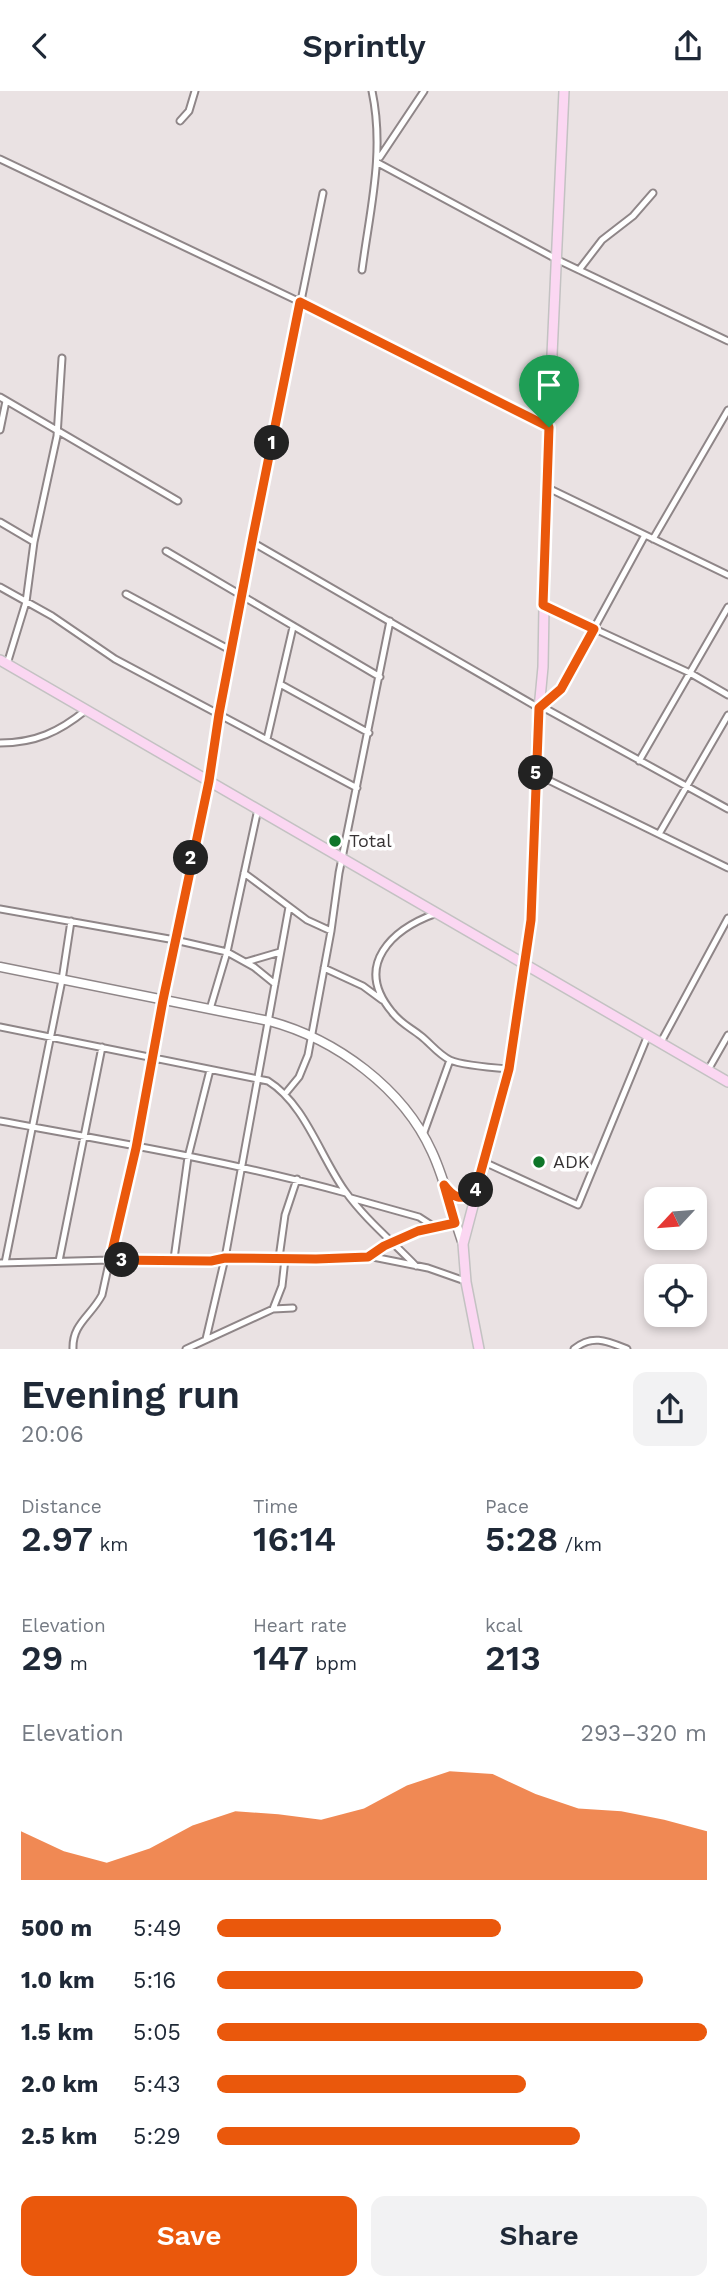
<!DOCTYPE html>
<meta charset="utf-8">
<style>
body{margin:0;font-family:"Work Sans",sans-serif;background:#f2f2f3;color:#1f2937;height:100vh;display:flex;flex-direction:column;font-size:26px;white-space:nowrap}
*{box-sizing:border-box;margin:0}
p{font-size:23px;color:#747a83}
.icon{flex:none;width:38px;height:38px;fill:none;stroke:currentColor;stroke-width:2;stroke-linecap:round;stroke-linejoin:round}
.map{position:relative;height:1258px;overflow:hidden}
.sheet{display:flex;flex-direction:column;background:#fff;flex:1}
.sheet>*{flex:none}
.needle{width:46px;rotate:244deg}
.fabs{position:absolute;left:644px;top:1096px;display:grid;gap:14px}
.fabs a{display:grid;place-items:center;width:63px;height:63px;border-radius:14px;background:#fff;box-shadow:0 4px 10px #0003;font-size:35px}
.pin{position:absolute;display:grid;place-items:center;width:60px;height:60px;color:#fff;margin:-72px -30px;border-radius:50% 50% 50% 0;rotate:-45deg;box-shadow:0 0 7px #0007}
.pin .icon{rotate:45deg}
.km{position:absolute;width:35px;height:35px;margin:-18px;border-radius:50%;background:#222;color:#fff;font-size:19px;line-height:35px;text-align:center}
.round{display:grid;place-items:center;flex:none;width:74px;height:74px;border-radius:14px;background:#f2f2f3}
.head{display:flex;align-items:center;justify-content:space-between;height:119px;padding:0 21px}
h1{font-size:38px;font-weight:600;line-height:52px}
.stats{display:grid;grid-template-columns:repeat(3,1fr);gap:10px;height:119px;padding:7px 21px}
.stats div{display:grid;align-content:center}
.stats b{font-size:35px;font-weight:600}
.stats small{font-size:19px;font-weight:400}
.stats p{font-size:19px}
.chart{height:196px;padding:14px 21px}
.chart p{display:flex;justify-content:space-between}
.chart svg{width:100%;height:126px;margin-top:7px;fill:#ea580c;opacity:.7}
.primary-button{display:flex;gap:14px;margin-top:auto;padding:14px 21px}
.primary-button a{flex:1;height:80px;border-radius:14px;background:#ea580c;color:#fff;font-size:28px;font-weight:600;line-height:80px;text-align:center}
.primary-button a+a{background:#f2f2f3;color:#1f2937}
ul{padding:0 21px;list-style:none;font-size:23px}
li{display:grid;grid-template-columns:112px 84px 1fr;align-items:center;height:52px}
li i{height:18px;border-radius:9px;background:#ea580c}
header{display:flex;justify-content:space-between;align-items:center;height:91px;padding:0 21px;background:#fff;font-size:32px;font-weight:600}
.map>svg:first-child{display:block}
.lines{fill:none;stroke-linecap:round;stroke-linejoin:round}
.street-casing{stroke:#8f8688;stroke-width:9}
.secondary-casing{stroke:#8f8688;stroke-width:11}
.primary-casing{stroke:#c3c2c2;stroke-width:12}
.street{stroke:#fff;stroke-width:5}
.secondary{stroke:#fff;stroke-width:8}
.primary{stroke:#fbd7f2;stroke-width:9}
.route-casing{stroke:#fff;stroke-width:14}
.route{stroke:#ea580c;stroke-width:9}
.poi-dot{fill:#0e7629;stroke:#fff;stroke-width:2.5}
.labels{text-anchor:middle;stroke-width:7;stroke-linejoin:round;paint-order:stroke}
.poi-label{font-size:18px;fill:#383435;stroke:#fff;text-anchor:start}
</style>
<header><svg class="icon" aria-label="back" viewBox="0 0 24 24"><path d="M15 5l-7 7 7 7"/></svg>Sprintly<svg class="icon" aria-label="share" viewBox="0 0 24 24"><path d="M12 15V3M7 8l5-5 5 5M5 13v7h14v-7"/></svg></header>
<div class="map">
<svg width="728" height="1258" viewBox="0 0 728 1258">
<rect width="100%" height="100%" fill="#eae2e3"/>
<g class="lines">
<g class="street-casing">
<path id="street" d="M180 30 189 20 195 0
M380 66 424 0
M0 68 300 211 549 336
M378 72 558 169 728 250
M362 179C370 118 385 61 372 0
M579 179 602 149 633 125 653 102
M0 306 178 410
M0 339 6 310
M546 396 728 484
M0 431 34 451
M653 448 728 319
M252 451 539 617 548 619 728 718
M166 460 380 586
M0 496 52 525 115 568 357 697
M126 503 232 560
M543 514 690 582 728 604
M7 573 26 511 34 451 57 345 62 267
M280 593 369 642
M539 617 561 598 645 444
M267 648 293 536
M0 652C35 652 59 641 86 619
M639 670 728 516
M536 683 728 777
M659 743 728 624
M244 782 307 829 331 840
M0 818 175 849 227 861 254 876 275 893
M437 822C392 838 353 874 392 921 400 932 411 937 421 945 430 952 439 964 450 969 461 974 496 977 509 978
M246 871 280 861
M324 877 363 895 382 909
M210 918 227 861 258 718
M0 936 268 990C305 1013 320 1065 345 1100 365 1128 392 1150 416 1175
M661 951 728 827
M708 979 728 944
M285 1003 299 986 308 964 331 840 339 782 390 530
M0 1030C115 1051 233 1071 346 1102
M423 1044 450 969
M484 1071 578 1114 648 944
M351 1107 419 1126 436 1137
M368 1165 384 1155 418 1140 455 1132
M279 1167 285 1124 297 1088
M174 1168 188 1066 210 979
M59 1170 102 956
M0 1172 110 1169 210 1170 225 1167 316 1168 368 1165 428 1177 465 1190
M5 1172 62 889 71 830
M273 1218 282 1195 285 1168
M206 1248 225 1167 289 816
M73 1258C72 1233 91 1225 102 1204L154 966 175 849 209 690 219 623 253 445 323 102
M186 1258 273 1218 293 1217
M574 1258C592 1243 607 1250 627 1258"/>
</g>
<g class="secondary-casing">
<path id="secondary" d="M0 876 269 930C336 948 403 997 432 1061 446 1091 452 1123 463 1153"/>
</g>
<g class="primary-casing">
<path id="primary" d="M0 569 728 991
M445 1094C454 1107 460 1110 475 1102
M479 1258 466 1191 463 1153 509 978 531 829 537 639 543 576 546 396 564 0"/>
</g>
<use href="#street" class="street"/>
<use href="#secondary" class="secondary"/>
<use href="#primary" class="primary"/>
</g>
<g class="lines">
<g class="route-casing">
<path id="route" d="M300 211 549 336 543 514 594 538 561 598 539 617 531 829 509 978 475 1102C460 1110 454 1107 444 1094L455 1132 418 1140 384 1155 368 1166 316 1168 225 1167 211 1170 110 1169 136 1057 163 909 209 690 219 623 253 445Z"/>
</g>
<use href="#route" class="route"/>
</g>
<g class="poi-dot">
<circle cx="335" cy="750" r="7"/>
<circle cx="539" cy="1071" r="7"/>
</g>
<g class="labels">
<g class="poi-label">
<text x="349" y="756">Total</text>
<text x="553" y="1077">ADK</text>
</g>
</g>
</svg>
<div class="fabs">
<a><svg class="needle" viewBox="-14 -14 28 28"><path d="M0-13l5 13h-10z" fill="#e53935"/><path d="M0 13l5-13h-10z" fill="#747a83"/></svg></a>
<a><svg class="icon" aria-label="locate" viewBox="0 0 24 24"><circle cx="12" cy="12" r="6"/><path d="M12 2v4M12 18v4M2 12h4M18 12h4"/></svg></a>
</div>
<div class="pin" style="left:549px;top:336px;background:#1e9e55"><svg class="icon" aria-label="arrive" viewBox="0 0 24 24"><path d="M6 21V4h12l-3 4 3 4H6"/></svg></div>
<b class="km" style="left:272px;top:352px">1</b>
<b class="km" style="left:191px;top:767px">2</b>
<b class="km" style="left:122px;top:1169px">3</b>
<b class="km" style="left:476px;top:1099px">4</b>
<b class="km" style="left:536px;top:682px">5</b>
</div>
<section class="sheet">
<div class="head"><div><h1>Evening run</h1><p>20:06</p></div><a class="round"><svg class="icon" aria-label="share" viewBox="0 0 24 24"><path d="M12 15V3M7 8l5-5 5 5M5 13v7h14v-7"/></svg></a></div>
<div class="stats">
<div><p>Distance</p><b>2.97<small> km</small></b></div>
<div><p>Time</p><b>16:14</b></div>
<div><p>Pace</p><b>5:28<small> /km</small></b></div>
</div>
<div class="stats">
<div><p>Elevation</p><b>29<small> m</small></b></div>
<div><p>Heart rate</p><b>147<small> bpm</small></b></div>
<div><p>kcal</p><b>213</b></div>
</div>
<div class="chart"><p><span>Elevation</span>293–320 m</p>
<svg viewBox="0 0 160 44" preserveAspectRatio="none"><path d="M0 44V27L10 34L20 38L30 33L40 25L50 20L60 21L70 23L80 19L90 11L100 6L110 7L120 14L130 19L140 20L150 23L160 27V44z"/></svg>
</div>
<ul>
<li><b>500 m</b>5:49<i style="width:58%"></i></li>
<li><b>1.0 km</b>5:16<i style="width:87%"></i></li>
<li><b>1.5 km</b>5:05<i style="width:100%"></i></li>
<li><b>2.0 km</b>5:43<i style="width:63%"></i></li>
<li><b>2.5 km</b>5:29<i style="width:74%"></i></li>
</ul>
<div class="primary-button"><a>Save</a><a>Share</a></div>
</section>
